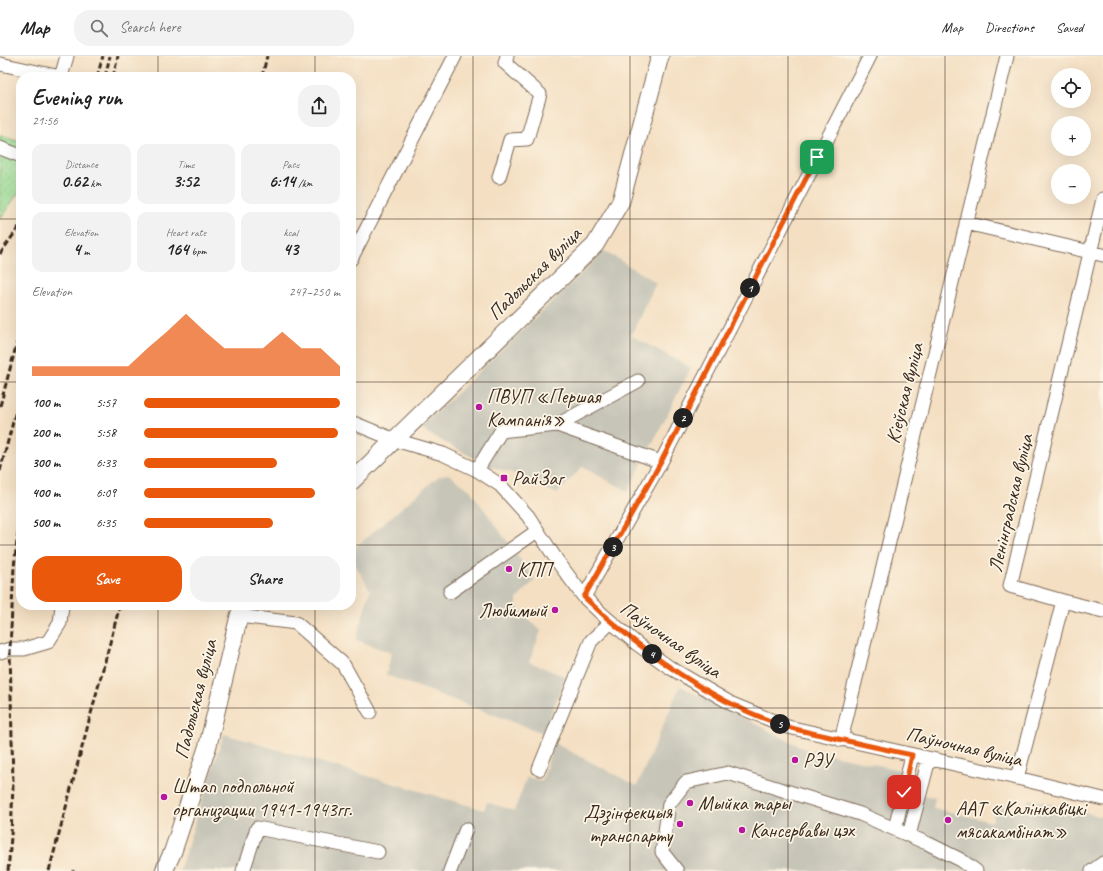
<!DOCTYPE html>
<meta charset="utf-8">
<style>
body{margin:0;font-family:Caveat,sans-serif;background:#f2f2f2;color:#222;height:100vh;display:flex;flex-direction:column;font-size:15px;white-space:nowrap}
*{box-sizing:border-box;margin:0}
p{font-size:13px;color:#767676}
.icon{flex:none;width:22px;height:22px;fill:none;stroke:currentColor;stroke-width:2;stroke-linecap:round;stroke-linejoin:round}
.map{position:relative;flex:1;overflow:hidden}
.drawer{position:absolute;left:16px;top:16px;width:340px;height:538px;display:flex;flex-direction:column;background:#fff;border-radius:16px;box-shadow:0 4px 16px #0002}
.drawer>*{flex:none}
.fabs{position:absolute;left:1051px;top:12px;display:grid;gap:8px}
.fabs a{display:grid;place-items:center;width:40px;height:40px;border-radius:50%;background:#fff;box-shadow:0 4px 16px #0002;font-size:20px}
.pin{position:absolute;display:grid;place-items:center;width:34px;height:34px;color:#fff;margin:-17px;border-radius:8px;box-shadow:0 2px 6px #0006}
.km{position:absolute;width:20px;height:20px;margin:-10px;border-radius:50%;background:#222;color:#fff;font-size:11px;line-height:20px;text-align:center}
.round{display:grid;place-items:center;flex:none;width:42px;height:42px;border-radius:16px;background:#f2f2f2}
.head{display:flex;align-items:center;justify-content:space-between;height:68px;padding:0 16px}
h1{font-size:22px;font-weight:600;line-height:30px}
.figures{display:grid;grid-template-columns:repeat(3,1fr);gap:6px;height:68px;padding:4px 16px}
.figures div{display:grid;align-content:center;border-radius:10px;background:#f2f2f2;text-align:center}
.figures b{font-size:17px;font-weight:600}
.figures small{font-size:11px;font-weight:400}
.figures p{font-size:11px}
.chart{height:112px;padding:8px 16px}
.chart p{display:flex;justify-content:space-between}
.chart svg{width:100%;height:72px;margin-top:4px;fill:#ea580c;opacity:.7}
.button{display:flex;gap:8px;margin-top:auto;padding:8px 16px}
.button a{flex:1;height:46px;border-radius:16px;background:#ea580c;color:#fff;font-size:16px;font-weight:600;line-height:46px;text-align:center}
.button a+a{background:#f2f2f2;color:#222}
ul{padding:0 16px;list-style:none;font-size:13px}
li{display:grid;grid-template-columns:64px 48px 1fr;align-items:center;height:30px}
li i{height:10px;border-radius:5px;background:#ea580c}
header{display:flex;align-items:center;gap:24px;box-sizing:border-box;height:56px;padding:0 20px;background:#fff;border-bottom:1px solid #e0e0e0}
header strong{font-size:19px}
nav{display:flex;gap:22px;margin-inline-start:auto;font-size:14px}
.search{width:280px;height:36px;background:#f2f2f2;display:flex;align-items:center;gap:10px;box-sizing:border-box;padding:0 14px;border-radius:16px;color:#767676;font-size:15px}
.map>svg:first-child{display:block}
.industrial{fill:#c6c5b8}
.grass{fill:url(#grass-dots);stroke:#6a8359}
.lines{fill:none;stroke-linecap:round;stroke-linejoin:round}
.minor-casing{stroke:#7c6957;stroke-width:15}
.major-casing{stroke:#7c6957;stroke-width:19}
.minor{stroke:#fff;stroke-width:13}
.major{stroke:#fff;stroke-width:17}
.rail{stroke:#3b2a1e;stroke-width:3;stroke-dasharray:6 3;stroke-linecap:butt}
.route-casing{stroke:#fff;stroke-width:8}
.route{stroke:#ea580c;stroke-width:5}
.grid{fill:none;stroke:#3b2a1e;stroke-width:1;stroke-opacity:0.55}
.poi-dot{fill:#b5179e;stroke:#fcf5e5;stroke-width:1.5}
.labels{text-anchor:middle;stroke-width:3.5;stroke-linejoin:round;paint-order:stroke}
.street-label{font-size:20px;fill:#3b2a1e;stroke:#fcf5e5}
.poi-label{font-size:20px;fill:#3b2a1e;stroke:#fcf5e5;text-anchor:start}
</style>
<header>
<strong>Map</strong>
<div class="search"><svg class="icon" aria-label="search" viewBox="0 0 24 24"><circle cx="10" cy="10" r="6"/><path d="M15 15l6 6"/></svg>Search here</div>
<nav><a>Map</a><a>Directions</a><a>Saved</a></nav>
</header>
<div class="map">
<svg width="1103" height="815" viewBox="0 0 1103 815">
<defs>
<pattern id="grass-dots" width="8" height="8" patternUnits="userSpaceOnUse"><rect width="8" height="8" fill="#98dc94"/><path d="M2 2h.1M6 6h.1" fill="none" stroke="#84bd7f" stroke-width="1.8" stroke-linecap="round"/></pattern>
</defs>
<rect width="100%" height="100%" fill="#fcf5e5"/>
<filter id="ink" filterUnits="userSpaceOnUse"><feTurbulence type="fractalNoise" baseFrequency=".025" numOctaves="2"/><feDisplacementMap in="SourceGraphic" scale="8" xChannelSelector="R" yChannelSelector="G"/><feConvolveMatrix kernelMatrix="1 2 1 2 8 2 1 2 1" color-interpolation-filters="sRGB"/></filter>
<filter id="wash" filterUnits="userSpaceOnUse"><feTurbulence type="fractalNoise" baseFrequency=".012" numOctaves="4" result="noise"/><feDisplacementMap in="SourceGraphic" scale="16" xChannelSelector="R" yChannelSelector="G"/><feGaussianBlur stdDeviation="0.9" result="paint"/><feColorMatrix in="noise" values="0 0 0 0 0 0 0 0 0 0 0 0 0 0 0 0 0 1.4 0 .05"/><feComposite in="paint" operator="in"/></filter>
<g filter="url(#wash)">
<rect width="100%" height="100%" fill="#f4dfc2"/>
<path class="industrial" d="M605 195 656 227 631 279 691 312 628 435 582 411 557 438 513 417 489 410 429 378 421 371Z
M448 418 470 434 535 524 517 543V551L541 575 529 606 566 621 543 677 386 619 392 597 356 584 370 534 351 501V495L439 420Z
M680 630 805 693 901 714 897 732 935 742 933 752 992 766 996 749 1024 756 1029 743 1103 761V815H179L224 678 484 754 487 746 514 755 527 721 542 725 554 687 637 730Z"/>
<path class="grass" d="M0 79 21 85V133L0 163Z"/>
</g>
<g filter="url(#ink)">
<g class="lines">
<g class="minor-casing">
<path id="minor" d="M0 8 61 21 67 0
M0 92 21 100
M499 121 510 84 527 83 540 38 505 7 507 0
M966 167 1103 199
M351 203 455 0
M351 366 395 384 443 398 477 414 500 429 528 460 558 506 584 541 603 559 637 588 669 611 732 648 788 671 1017 722 1103 743
M557 369 661 406
M477 414 501 375 557 369 638 325
M450 536 537 475
M584 541 661 406 870 0
M1063 545 1103 555
M239 560 296 567 343 608 370 656
M0 596 10 593H24L48 586 60 567 62 549
M841 684 1007 0
M539 713 591 585 611 566
M1017 722 1063 545 1010 530 1103 143
M895 773 912 699
M909 779 929 703
M929 788 961 804 976 815
M243 815 257 772 378 796
M450 815 466 773
M677 815 662 796 669 748 686 726 728 717 860 758 924 786
M1092 815 1103 807"/>
</g>
<g class="major-casing">
<path id="major" d="M351 426 595 189 621 145 660 0
M164 815 173 795 208 689 239 560 243 549"/>
</g>
<use href="#minor" class="minor"/>
<use href="#major" class="major"/>
<path class="rail" d="M97 21 103 0
M105 21 110 0
M113 21 118 0
M262 21 267 0
M0 198 21 168
M0 350 21 272
M0 415 21 336
M8 815 11 781 13 728 10 593 14 511 21 453
M49 815 120 549
M73 815V814"/>
</g>
</g>
<g class="lines" filter="url(#ink)">
<g class="route-casing">
<path id="route" d="M817 101 661 406 584 541C639 594 714 648 788 671 800 675 814 677 826 680 855 687 884 693 912 699L904 736"/>
</g>
<use href="#route" class="route"/>
</g>
<path class="grid" d="M158 0V21M315 0V21M473 0V815M630 0V815M788 0V815M945 0V815M0 163H21M351 163H1103M0 326H21M351 326H1103M0 489H21M351 489H1103M158 549V815M315 549V815M0 652H1103"/>
<g class="poi-dot">
<circle cx="479" cy="351" r="4"/>
<rect x="500" y="418" width="8" height="8" rx="2"/>
<circle cx="509" cy="513" r="4"/>
<circle cx="555" cy="554" r="4"/>
<circle cx="795" cy="704" r="4"/>
<circle cx="164" cy="741" r="4"/>
<circle cx="690" cy="747" r="4"/>
<circle cx="948" cy="764" r="4"/>
<circle cx="680" cy="768" r="4"/>
<circle cx="742" cy="774" r="4"/>
</g>
<g class="labels">
<g class="street-label">
<text transform="translate(534 217) rotate(-45)" y="7">Падольская вуліца</text>
<text transform="translate(904 337) rotate(-76)" y="7">Кіеўская вуліца</text>
<text transform="translate(1010 447) rotate(-77)" y="7">Ленінградская вуліца</text>
<text transform="translate(671 583) rotate(35)" y="7">Паўночная вуліца</text>
<text transform="translate(195 643) rotate(-76)" y="7">Падольская вуліца</text>
<text transform="translate(964 690) rotate(13)" y="7">Паўночная вуліца</text>
</g>
<g class="poi-label">
<text x="487" y="347">ПВУП «Першая<tspan x="487" dy="23">Кампанія»</tspan></text>
<text x="512" y="429">РайЗаг</text>
<text x="517" y="520">КПП</text>
<text x="547" y="561" text-anchor="end">Любимый</text>
<text x="803" y="711">РЭУ</text>
<text x="172" y="737">Штап подпольной<tspan x="172" dy="23">организации 1941-1943гг.</tspan></text>
<text x="698" y="754">Мыйка тары</text>
<text x="956" y="759">ААТ «Калінкавіцкі<tspan x="956" dy="23">мясакамбінат»</tspan></text>
<text x="672" y="763" text-anchor="end">Дэзінфекцыя<tspan x="672" dy="23">транспарту</tspan></text>
<text x="750" y="781">Кансервавы цэх</text>
</g>
</g>
</svg>
<div class="fabs">
<a><svg class="icon" aria-label="locate" viewBox="0 0 24 24"><circle cx="12" cy="12" r="6"/><path d="M12 2v4M12 18v4M2 12h4M18 12h4"/></svg></a>
<a>+</a>
<a>−</a>
</div>
<div class="pin" style="left:817px;top:101px;background:#1e9e55"><svg class="icon" aria-label="arrive" viewBox="0 0 24 24"><path d="M6 21V4h12l-3 4 3 4H6"/></svg></div>
<div class="pin" style="left:904px;top:736px;background:#d93025"><svg class="icon" aria-label="check" viewBox="0 0 24 24"><path d="M5 12l5 5 9-10"/></svg></div>
<b class="km" style="left:750px;top:232px">1</b>
<b class="km" style="left:683px;top:362px">2</b>
<b class="km" style="left:613px;top:491px">3</b>
<b class="km" style="left:652px;top:598px">4</b>
<b class="km" style="left:780px;top:668px">5</b>
<section class="drawer">
<div class="head"><div><h1>Evening run</h1><p>21:56</p></div><a class="round"><svg class="icon" aria-label="share" viewBox="0 0 24 24"><path d="M12 15V3M7 8l5-5 5 5M5 13v7h14v-7"/></svg></a></div>
<div class="figures">
<div><p>Distance</p><b>0.62<small> km</small></b></div>
<div><p>Time</p><b>3:52</b></div>
<div><p>Pace</p><b>6:14<small> /km</small></b></div>
</div>
<div class="figures">
<div><p>Elevation</p><b>4<small> m</small></b></div>
<div><p>Heart rate</p><b>164<small> bpm</small></b></div>
<div><p>kcal</p><b>43</b></div>
</div>
<div class="chart"><p><span>Elevation</span>247–250 m</p>
<svg viewBox="0 0 160 44" preserveAspectRatio="none"><path d="M0 44V38L10 38L20 38L30 38L40 38L50 38L60 27L70 17L80 6L90 17L100 27L110 27L120 27L130 17L140 27L150 27L160 38V44z"/></svg>
</div>
<ul>
<li><b>100 m</b>5:57<i style="width:100%"></i></li>
<li><b>200 m</b>5:58<i style="width:99%"></i></li>
<li><b>300 m</b>6:33<i style="width:68%"></i></li>
<li><b>400 m</b>6:09<i style="width:87%"></i></li>
<li><b>500 m</b>6:35<i style="width:66%"></i></li>
</ul>
<div class="button"><a>Save</a><a>Share</a></div>
</section>
</div>
